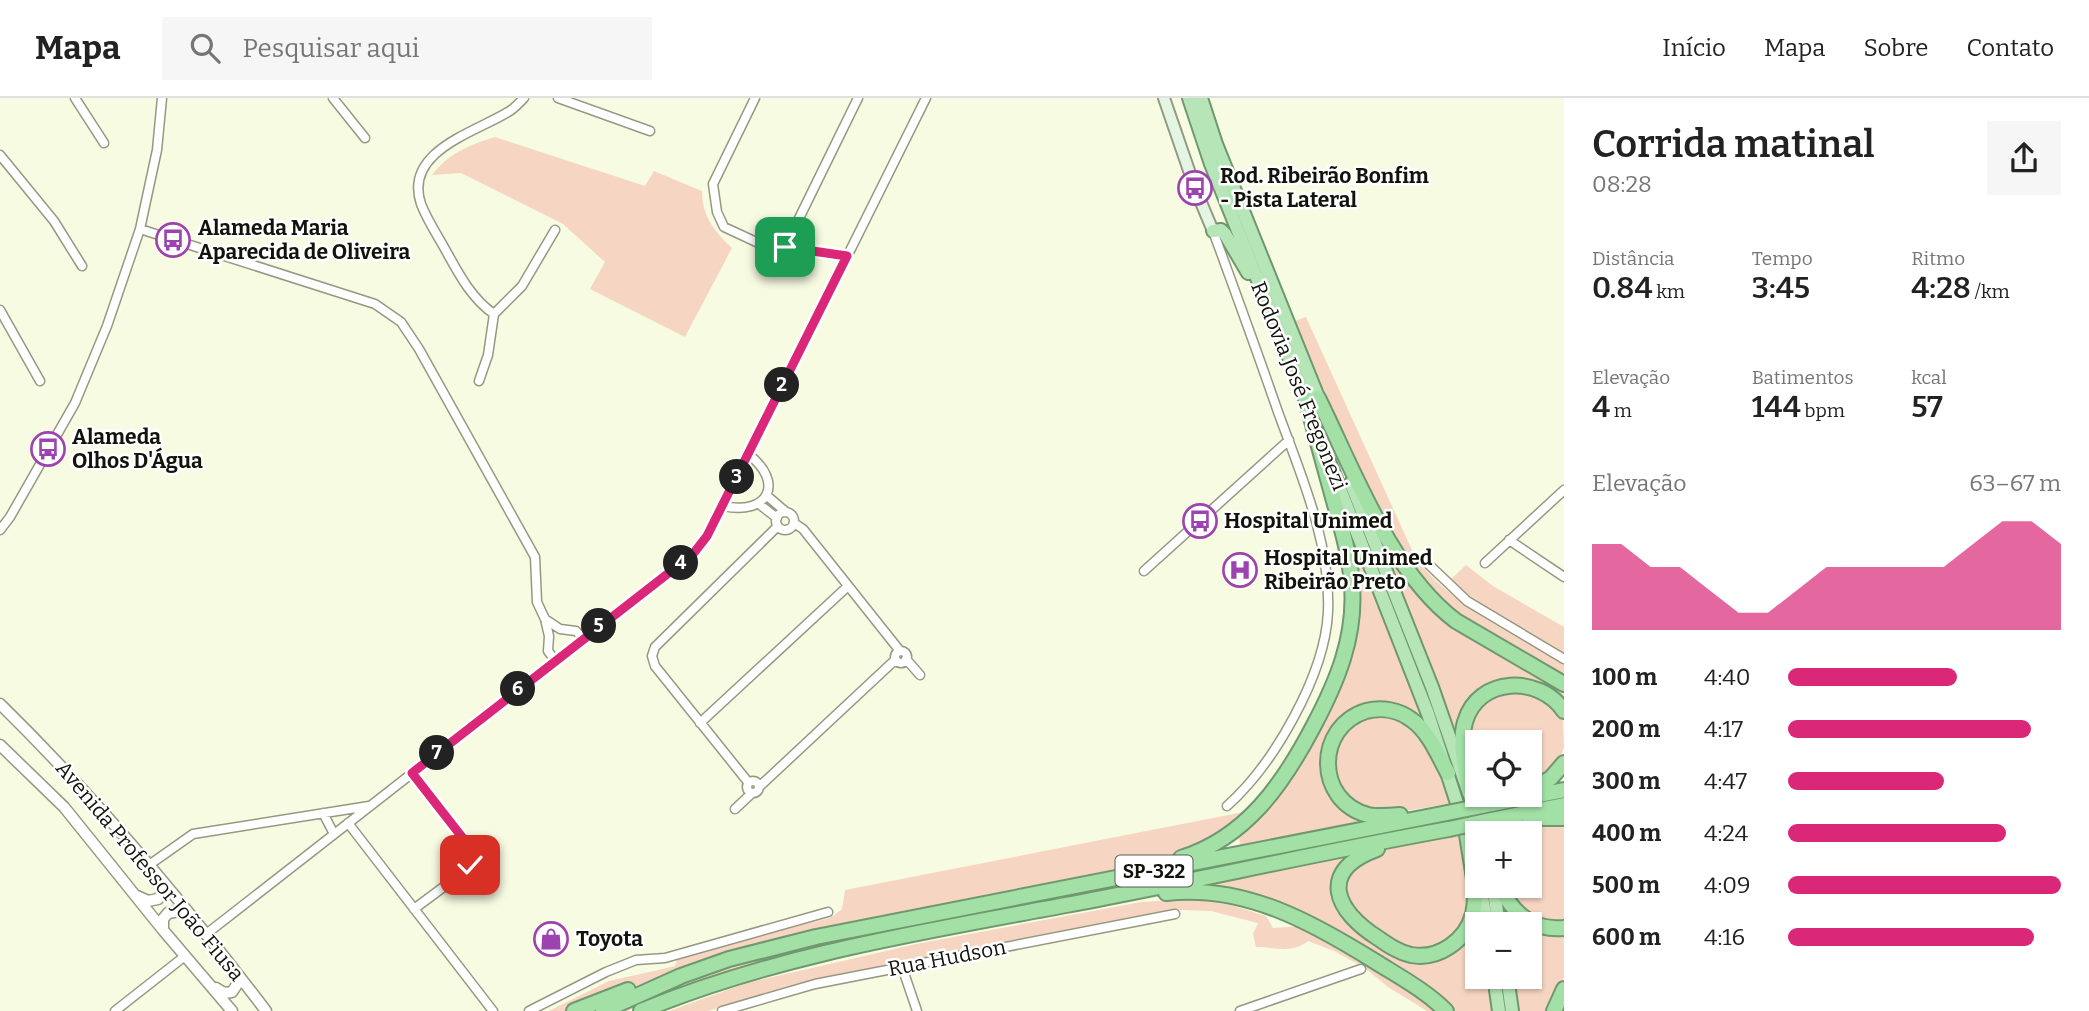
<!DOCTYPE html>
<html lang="pt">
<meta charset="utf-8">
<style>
body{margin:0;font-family:Bitter,serif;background:#f6f6f6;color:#222;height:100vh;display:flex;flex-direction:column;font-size:26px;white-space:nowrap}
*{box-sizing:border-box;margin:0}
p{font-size:23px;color:#767676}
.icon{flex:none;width:38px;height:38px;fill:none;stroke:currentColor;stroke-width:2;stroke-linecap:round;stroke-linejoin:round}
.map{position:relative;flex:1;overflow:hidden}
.details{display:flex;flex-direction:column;background:#fff;width:525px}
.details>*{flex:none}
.tools{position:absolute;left:1465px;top:632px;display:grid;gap:14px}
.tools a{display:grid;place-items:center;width:77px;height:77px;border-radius:0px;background:#fff;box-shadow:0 2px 5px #0004;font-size:35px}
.pin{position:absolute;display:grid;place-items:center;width:60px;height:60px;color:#fff;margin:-30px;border-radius:14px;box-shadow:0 4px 10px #0006}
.km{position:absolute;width:35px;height:35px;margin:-18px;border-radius:50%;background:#222;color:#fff;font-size:19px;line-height:35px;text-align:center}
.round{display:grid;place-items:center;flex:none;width:74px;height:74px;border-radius:0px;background:#f6f6f6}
.overview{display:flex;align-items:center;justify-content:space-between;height:119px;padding:0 28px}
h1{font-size:38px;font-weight:600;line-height:52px}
.metrics{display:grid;grid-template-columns:repeat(3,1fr);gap:10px;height:119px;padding:7px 28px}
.metrics div{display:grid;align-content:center}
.metrics b{font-size:30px;font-weight:600}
.metrics small{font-size:19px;font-weight:400}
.metrics p{font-size:19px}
.chart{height:196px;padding:14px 28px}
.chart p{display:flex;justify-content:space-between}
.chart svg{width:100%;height:126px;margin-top:7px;fill:#db2777;opacity:.7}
ul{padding:0 28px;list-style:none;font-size:23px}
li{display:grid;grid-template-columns:112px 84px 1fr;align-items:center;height:52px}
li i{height:18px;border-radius:9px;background:#db2777}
header{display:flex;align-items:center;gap:42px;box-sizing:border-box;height:98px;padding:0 35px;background:#fff;border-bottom:2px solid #e0e0e0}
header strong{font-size:33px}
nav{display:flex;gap:38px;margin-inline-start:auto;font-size:24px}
.search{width:490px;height:63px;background:#f6f6f6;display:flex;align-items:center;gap:18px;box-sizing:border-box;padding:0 24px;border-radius:0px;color:#767676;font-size:26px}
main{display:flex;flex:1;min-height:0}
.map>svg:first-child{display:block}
.green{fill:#f6d6c3}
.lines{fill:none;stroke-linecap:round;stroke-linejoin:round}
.minor-casing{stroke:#959982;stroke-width:11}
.tertiary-casing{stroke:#959982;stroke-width:13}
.secondary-casing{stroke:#959982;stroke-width:14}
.trunk-casing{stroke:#709870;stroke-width:16}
.motorway-casing{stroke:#709870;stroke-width:18}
.minor{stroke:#fff;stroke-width:8}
.tertiary{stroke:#fff;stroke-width:10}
.secondary{stroke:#e3f6e4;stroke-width:10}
.trunk{stroke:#b6e6b8;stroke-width:12}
.motorway{stroke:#a3e0a6;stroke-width:14}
.motorway-bridge-casing{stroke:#709870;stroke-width:18;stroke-linecap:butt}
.motorway-bridge{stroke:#a3e0a6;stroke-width:14}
.route-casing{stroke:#fff;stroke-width:14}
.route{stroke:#db2777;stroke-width:9}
.labels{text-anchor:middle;stroke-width:5;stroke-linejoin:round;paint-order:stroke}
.shield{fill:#fff;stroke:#595a54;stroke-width:2}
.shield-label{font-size:19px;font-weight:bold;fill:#12130b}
.poi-label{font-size:21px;font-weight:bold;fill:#12130b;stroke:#fff;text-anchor:start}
.street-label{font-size:21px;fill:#12130b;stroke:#fff}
</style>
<header>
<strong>Mapa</strong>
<div class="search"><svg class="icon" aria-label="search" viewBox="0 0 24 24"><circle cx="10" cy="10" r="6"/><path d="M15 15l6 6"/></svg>Pesquisar aqui</div>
<nav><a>Início</a><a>Mapa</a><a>Sobre</a><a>Contato</a></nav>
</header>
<main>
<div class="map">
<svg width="1564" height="913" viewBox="0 0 1564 913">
<rect width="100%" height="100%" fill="#f7fbe2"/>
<path class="green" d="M495 39 645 88 654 73 702 93C702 118 714 133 732 150L685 239 590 191 605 164 563 126 461 75 432 77C449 55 469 47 495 39Z
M1306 219 1416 461C1454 509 1512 535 1564 566V583L1464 525 1400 458 1323 296 1295 223Z
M1349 434 1427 633 1409 615 1351 617 1322 670 1371 723 1243 750 1240 746 1239 739 1269 709 1292 680 1337 595 1347 572 1355 541Z
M1384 445 1402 476 1429 509 1522 570 1564 593V607C1539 588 1531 579 1498 585L1458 638 1383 448Z
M1466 467 1493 488 1564 529V555L1475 504 1449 483Z
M1507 593 1528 594 1550 605 1563 621 1564 649 1560 662 1547 677 1530 686V644H1477V690C1468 647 1458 611 1507 593Z
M1388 614 1421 633 1454 705 1387 716 1363 713 1336 688 1333 646 1355 620Z
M1254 712 1238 726 1180 758 669 876 566 913H549L609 883 667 870 675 868 677 862 742 842 830 820 842 811 845 792Z
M1440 722 1441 726 766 864 703 883 627 913H610L642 899 763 855Z
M1564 726V824C1536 827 1522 810 1509 788H1530V735H1490L1529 728Z
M1462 736 1472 802 1460 833 1434 851H1413L1401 847 1358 822 1344 801 1348 773 1379 753Z
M1350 759 1336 793 1390 851 1437 858 1478 807 1480 826H1477V878L1488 879 1492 913H1451L1369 856 1214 790 1212 786Z
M1189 801 1231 807 1266 818 1273 830 1302 828 1343 849 1444 913H1427L1388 889 1365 870 1334 853 1308 843C1292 856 1275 849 1256 849L1253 836 1258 825 1211 813 1180 812 831 878 708 913H669L747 885 916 846 1141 804Z
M1530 831 1564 834V879L1547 913H1519L1514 879 1530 878Z"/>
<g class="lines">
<g class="minor-casing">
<path id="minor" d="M75 0 104 45
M333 0 365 40
M558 0 650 33
M755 0 713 86 717 114 724 129 769 150 785 149 847 158
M0 57 54 123 82 168
M140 131 375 206 401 224 419 251 535 459 537 504 545 521 549 538 548 553 555 562
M1213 133C1235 193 1257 253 1278 314 1301 377 1331 445 1328 514 1325 577 1274 666 1227 708
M785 149 858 0
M0 212 40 283
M494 216C469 199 456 170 441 144 434 132 426 119 421 106 403 53 476 34 508 14 514 11 519 5 524 0
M479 283 488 257 494 216 522 188 555 132
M766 397 786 414
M759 406 777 420
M723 408C769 418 785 384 748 356
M776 423a9 9 0 1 1 18 0a9 9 0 1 1-18 0Z
M794 425 803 431 900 553
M0 432 10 419 75 305 107 228 140 131 157 52 162 0
M1509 442 1564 479
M1423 461 1467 503 1564 561
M1485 465 1564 392
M1144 473 1289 342
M545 521 560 531 576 533 583 540
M895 559a6 6 0 1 1 12 0a6 6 0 1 1-12 0Z
M906 561 920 577
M700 625 847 489
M412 675 469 748C474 758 472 766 465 773L414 811
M747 689a6 6 0 1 1 12 0a6 6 0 1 1-12 0Z
M748 684 655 568 652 558 655 549 778 428
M759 689 895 562
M735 711 752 695
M323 715 334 736
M348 725 493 913
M149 767 193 736 369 708
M205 837 693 456 707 438 723 408 926 0
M902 869 917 913
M115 913 185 858
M529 913 606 874 636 862 665 860 828 814
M722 913 815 886 1175 816
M1240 913 1361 871"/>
</g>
<g class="tertiary-casing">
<path id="tertiary" d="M0 606C97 701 184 805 266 913
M0 647 64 709 163 832 232 913
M137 798 148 803 158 801 163 794 164 785
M163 832V821L168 815 179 813 188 818
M216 890 224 895 232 894 238 885 237 876"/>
</g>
<g class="secondary-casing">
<path id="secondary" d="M1164 0 1195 90 1213 133"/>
</g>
<g class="trunk-casing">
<path id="trunk" d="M1189 0 1211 66 1309 309
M1201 0 1216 46 1322 309
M1213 133 1221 132 1225 136 1248 175
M1329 363 1428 616 1467 736
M1351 385 1432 589 1477 718
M1480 788 1487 826
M1493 788 1499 826
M1494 878 1499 913
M1507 878 1512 913"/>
</g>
<g class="motorway-casing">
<path id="motorway" d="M1318 300C1354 373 1390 473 1456 523L1564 586
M1468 689C1465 669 1459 645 1465 624 1478 578 1540 577 1564 613
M1530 692 1551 680 1564 665
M1482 708 1564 692
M1400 717C1389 718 1378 719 1368 717 1315 703 1315 629 1366 613 1382 609 1399 612 1412 622 1429 634 1438 657 1448 675
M1530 720H1564
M1486 723 1564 707
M1482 734V735
M1377 751C1317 773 1335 813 1378 840 1388 847 1398 854 1411 857 1438 862 1466 843 1473 816 1479 792 1470 761 1467 736
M1181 760C1246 740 1283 686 1313 629 1337 584 1356 539 1352 487 1350 458 1342 431 1334 403 1325 369 1315 335 1306 301
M1500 788C1512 815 1533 833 1564 830
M1166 795C1244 786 1312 824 1376 864 1400 879 1426 893 1446 913
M574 913 628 892
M603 913 681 878 729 861 816 839 1447 715
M641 913C776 857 922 834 1066 807 1194 783 1321 754 1449 731
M1554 913 1564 891"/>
</g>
<use href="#minor" class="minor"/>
<use href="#tertiary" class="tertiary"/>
<use href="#secondary" class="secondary"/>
<use href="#trunk" class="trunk"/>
<use href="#motorway" class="motorway"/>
<g class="motorway-bridge-casing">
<path id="motorway-bridge" d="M1447 715 1482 708
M1449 731 1486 723"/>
</g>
<use href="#motorway-bridge" class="motorway-bridge"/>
</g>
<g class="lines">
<g class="route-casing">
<path id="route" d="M470 767 472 759 469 748 412 675 693 456 707 438 847 158 785 149"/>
</g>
<use href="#route" class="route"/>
</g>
<defs>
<g id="bus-ring" transform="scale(1.75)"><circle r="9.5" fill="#fff" stroke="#9c43af" stroke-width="1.5"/><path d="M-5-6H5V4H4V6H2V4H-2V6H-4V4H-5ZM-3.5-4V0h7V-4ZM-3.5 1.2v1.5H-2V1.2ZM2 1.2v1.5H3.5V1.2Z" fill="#9c43af"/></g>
<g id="hospital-ring" transform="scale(1.75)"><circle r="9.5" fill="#fff" stroke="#9c43af" stroke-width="1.5"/><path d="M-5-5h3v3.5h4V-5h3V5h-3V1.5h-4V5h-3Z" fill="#9c43af"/></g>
<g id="shop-ring" transform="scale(1.75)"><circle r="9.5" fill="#fff" stroke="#9c43af" stroke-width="1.5"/><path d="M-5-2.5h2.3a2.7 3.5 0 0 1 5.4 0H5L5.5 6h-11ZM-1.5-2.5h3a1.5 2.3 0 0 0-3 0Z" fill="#9c43af"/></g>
</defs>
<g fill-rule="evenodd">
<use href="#bus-ring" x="1195" y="90"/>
<use href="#bus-ring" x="173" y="142"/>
<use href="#bus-ring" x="48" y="351"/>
<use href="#bus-ring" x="1200" y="423"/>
<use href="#hospital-ring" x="1240" y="472"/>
<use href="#shop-ring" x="551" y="841"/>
</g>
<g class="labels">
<rect class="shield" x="1115.5" y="757.5" width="77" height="31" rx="5"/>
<g class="shield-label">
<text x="1154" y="780">SP-322</text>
</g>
<g class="poi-label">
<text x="1220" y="85">Rod. Ribeirão Bonfim<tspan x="1220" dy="24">- Pista Lateral</tspan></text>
<text x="198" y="137">Alameda Maria<tspan x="198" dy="24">Aparecida de Oliveira</tspan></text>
<text x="72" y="346">Alameda<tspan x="72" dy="24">Olhos D'Água</tspan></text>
<text x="1224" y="430">Hospital Unimed</text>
<text x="1264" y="467">Hospital Unimed<tspan x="1264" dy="24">Ribeirão Preto</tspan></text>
<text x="576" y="848">Toyota</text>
</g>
<g class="street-label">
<text transform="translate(1299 288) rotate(68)" y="7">Rodovia José Fregonezi</text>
<text transform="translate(150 773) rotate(50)" y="7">Avenida Professor João Fiusa</text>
<text transform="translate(947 860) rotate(-11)" y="7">Rua Hudson</text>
</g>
</g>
</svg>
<div class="tools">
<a><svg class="icon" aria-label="locate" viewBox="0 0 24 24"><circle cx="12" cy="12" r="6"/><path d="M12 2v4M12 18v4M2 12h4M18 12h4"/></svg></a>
<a>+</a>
<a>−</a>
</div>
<div class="pin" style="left:785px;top:149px;background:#1e9e55"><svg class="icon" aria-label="arrive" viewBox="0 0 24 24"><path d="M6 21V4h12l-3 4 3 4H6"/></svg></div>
<div class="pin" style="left:470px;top:767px;background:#d93025"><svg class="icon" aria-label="check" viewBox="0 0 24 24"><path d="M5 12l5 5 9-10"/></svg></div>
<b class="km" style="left:782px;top:287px">2</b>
<b class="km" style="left:737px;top:379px">3</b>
<b class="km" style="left:681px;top:465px">4</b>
<b class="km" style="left:599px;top:528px">5</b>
<b class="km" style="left:518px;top:591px">6</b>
<b class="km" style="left:437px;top:655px">7</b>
</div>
<section class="details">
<div class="overview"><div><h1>Corrida matinal</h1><p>08:28</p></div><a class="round"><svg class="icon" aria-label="share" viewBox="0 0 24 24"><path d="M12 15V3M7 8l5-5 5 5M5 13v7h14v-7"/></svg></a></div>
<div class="metrics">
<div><p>Distância</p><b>0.84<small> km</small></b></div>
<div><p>Tempo</p><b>3:45</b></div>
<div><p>Ritmo</p><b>4:28<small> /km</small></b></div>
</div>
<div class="metrics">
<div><p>Elevação</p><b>4<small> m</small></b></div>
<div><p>Batimentos</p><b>144<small> bpm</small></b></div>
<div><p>kcal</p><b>57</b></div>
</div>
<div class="chart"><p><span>Elevação</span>63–67 m</p>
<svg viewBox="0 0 160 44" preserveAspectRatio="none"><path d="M0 44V14L10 14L20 22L30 22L40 30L50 38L60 38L70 30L80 22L90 22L100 22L110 22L120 22L130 14L140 6L150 6L160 14V44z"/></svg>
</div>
<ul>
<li><b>100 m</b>4:40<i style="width:62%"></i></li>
<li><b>200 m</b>4:17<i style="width:89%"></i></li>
<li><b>300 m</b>4:47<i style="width:57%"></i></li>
<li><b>400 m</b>4:24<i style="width:80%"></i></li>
<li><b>500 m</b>4:09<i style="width:100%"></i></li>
<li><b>600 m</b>4:16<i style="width:90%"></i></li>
</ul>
</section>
</main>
